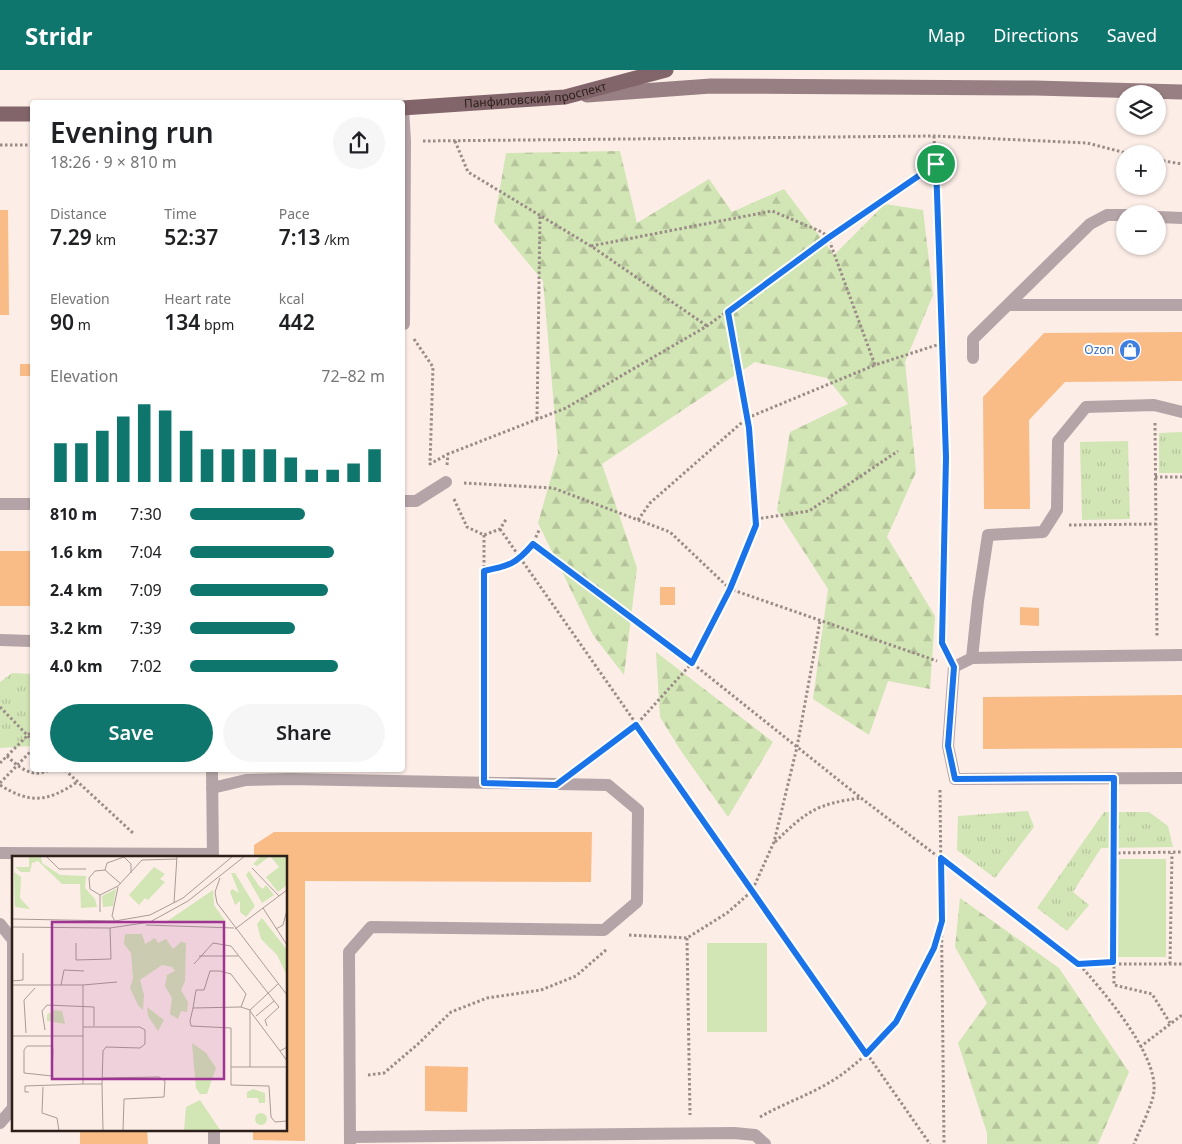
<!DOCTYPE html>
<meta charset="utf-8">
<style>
body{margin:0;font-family:"Noto Sans",sans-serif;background:#f6f6f6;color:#202124;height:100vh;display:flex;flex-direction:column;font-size:19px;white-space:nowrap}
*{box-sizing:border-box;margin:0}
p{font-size:16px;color:#757577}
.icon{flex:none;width:28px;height:28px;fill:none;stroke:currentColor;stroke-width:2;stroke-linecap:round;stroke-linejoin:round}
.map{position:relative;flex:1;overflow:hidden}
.sheet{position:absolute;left:30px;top:30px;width:375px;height:672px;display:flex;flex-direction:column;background:#fff;border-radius:5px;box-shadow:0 1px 4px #0004}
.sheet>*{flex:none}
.controls{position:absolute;left:1116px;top:15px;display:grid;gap:10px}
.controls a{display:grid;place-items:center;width:50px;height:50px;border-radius:50%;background:#fff;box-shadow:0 1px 4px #0004;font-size:25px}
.pin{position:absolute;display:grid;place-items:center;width:42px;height:42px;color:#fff;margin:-21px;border:2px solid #fff;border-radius:50%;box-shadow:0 1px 5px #0007}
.round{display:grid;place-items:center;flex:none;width:52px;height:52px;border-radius:26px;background:#f6f6f6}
.overview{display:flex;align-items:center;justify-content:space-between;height:85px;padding:0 20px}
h1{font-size:28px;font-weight:600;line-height:38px}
.figures{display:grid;grid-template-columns:repeat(3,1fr);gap:8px;height:85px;padding:5px 20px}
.figures div{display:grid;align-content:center}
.figures b{font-size:21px;font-weight:600}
.figures small{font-size:14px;font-weight:400}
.figures p{font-size:14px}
.chart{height:140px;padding:10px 20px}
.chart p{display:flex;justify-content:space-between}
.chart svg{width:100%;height:90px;margin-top:5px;stroke:#0f766e;stroke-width:6}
.cta{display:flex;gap:10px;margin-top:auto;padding:10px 20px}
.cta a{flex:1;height:58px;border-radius:30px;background:#0f766e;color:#fff;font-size:20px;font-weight:600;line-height:58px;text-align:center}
.cta a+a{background:#f6f6f6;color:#202124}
ul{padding:0 20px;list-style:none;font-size:16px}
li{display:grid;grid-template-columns:80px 60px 1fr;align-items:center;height:38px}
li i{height:12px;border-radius:6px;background:#0f766e}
header{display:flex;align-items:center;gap:30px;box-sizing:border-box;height:70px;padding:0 25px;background:#0f766e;color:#fff}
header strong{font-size:24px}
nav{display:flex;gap:28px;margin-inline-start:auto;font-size:18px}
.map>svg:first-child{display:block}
.forest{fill:url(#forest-firs)}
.park{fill:url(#park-tufts)}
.pitch{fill:#d2e5b5}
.building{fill:#f9bc86}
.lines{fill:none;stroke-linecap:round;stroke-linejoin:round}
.path{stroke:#9a8c86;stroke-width:3;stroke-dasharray:2.5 2.5;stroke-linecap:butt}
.service{stroke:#b5a4a7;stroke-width:12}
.secondary{stroke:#987f83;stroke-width:15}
.primary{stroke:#82656a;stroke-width:15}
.route-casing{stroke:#fff;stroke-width:10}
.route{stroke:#1a73e8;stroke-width:6}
.labels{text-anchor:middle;stroke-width:4;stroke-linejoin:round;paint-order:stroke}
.street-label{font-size:12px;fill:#2d201a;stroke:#fff}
.shop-label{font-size:12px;fill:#366cbe;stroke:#fff;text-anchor:end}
.inset-road{fill:none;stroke:#a99b95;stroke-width:1}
.view{fill:#9f3393;fill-opacity:0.15;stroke:#9f3393;stroke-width:2.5}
.inset-edge{fill:none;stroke:#2d201a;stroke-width:2.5}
</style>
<header>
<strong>Stridr</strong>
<nav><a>Map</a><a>Directions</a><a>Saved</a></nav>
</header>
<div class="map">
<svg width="1182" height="1074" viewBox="0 0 1182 1074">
<defs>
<pattern id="forest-firs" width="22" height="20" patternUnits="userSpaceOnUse" patternTransform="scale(1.25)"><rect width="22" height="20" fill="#d2e5b5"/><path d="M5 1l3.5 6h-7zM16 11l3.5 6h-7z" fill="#b5c49b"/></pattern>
<pattern id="park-tufts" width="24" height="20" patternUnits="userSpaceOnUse" patternTransform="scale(1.25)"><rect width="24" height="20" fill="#d2e5b5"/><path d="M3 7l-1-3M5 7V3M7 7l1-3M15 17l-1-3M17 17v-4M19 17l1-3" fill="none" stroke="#b5c49b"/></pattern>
</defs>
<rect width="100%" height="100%" fill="#fcede7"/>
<path class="forest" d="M620 81 637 153 709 109 732 142 784 119 834 185 885 134 923 140 933 225 905 292 916 402 887 467 935 546 930 619 888 611 869 665 813 629 828 519 777 440 790 362 848 334 827 308 755 292 602 394 637 498 624 605 593 565 538 453 558 383 543 211 494 152 506 83Z
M656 582 773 672 728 747 681 681 660 647Z
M960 828 1059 898 1129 1002 1098 1074H987V1063L958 973 987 933 955 877Z"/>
<path class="park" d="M1182 362V403H1159V363Z
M1128 371 1130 449 1082 450 1080 372Z
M12 603 32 604V676L0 678V612Z
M1028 741 1034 757 995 808 957 780 958 746Z
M1104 742H1149L1168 756 1173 777 1101 778 1073 822 1089 835 1067 861 1037 838Z"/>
<path class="pitch" d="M1119 789H1166V887H1118Z
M707 873H767V962H707Z"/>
<path class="building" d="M0 140H8L9 245H0Z
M1182 262V311L1065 312 1029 350 1030 439H984L983 327 1044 263Z
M20 294H32V306H20Z
M0 481H32V536H0Z
M660 517H675V535H660Z
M1020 537 1039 538V556L1020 555Z
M1182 625V678L983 679V627Z
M274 762H592L591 812 305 811V1071L253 1070V1060H286V788H254V775Z
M425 996 468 997 467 1042 425 1041Z
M80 1060H147L148 1074H80Z"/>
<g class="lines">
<path class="path" d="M934 66 947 387 942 573 946 581
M423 71 934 66 1087 73 1130 84
M455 71 468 102 594 178 707 256
M0 75H32
M1158 90 1182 94
M591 176 772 141 822 162 828 167 875 295 943 273
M414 269 433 297 430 394 448 384
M537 349 540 146
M1155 353 1157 567
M447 395 448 384 566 338 707 256 828 167 936 94
M1155 407H1182
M464 413 553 418 670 462 730 519 937 591
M454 429 467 457 484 465 500 459 507 448
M756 449 809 441 898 381
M638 450 650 433 747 348 875 295
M1069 455 1156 454
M500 459 930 1074
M484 465V695
M533 474 692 593 861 728 1079 894C1102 920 1157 983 1154 1020 1154 1032 1139 1061 1134 1074
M484 501C514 495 527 490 539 460
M0 637 32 670
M7 686C18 697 33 709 49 700
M0 693 32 661
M582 696 636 655 692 593 730 519 756 455 749 358 728 242
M65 700 134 764
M0 713 32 680
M0 715C30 734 48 732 77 712
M940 720 944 1074
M1113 726 1114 915 1152 924 1170 953
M775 772C807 741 816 734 861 728
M1113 783 1182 782
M629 865 687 868 727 843 752 821 774 772 797 677 820 551
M687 868 690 1045
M1079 894H1182
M1170 894 1172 783
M1140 977 1182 945
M368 1005 384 1003 418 974 451 942 487 928 541 920 576 906 607 879
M760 1047C786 1032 816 1023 841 1005 890 970 924 914 940 856"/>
<path class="service" d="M1158 147 1182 148
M1008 235H1182
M402 254H404L405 71 403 38
M973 288V269L1090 154 1107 145H1125
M402 431H416L446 412
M0 434H32
M0 570 32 571
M1182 585 972 588 954 597 948 676 955 709 1182 708
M972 588 978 531 988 465 1043 462 1057 440 1058 371 1086 337 1154 335 1182 342
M212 700 213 788
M212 718 246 710 290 709 608 715 638 740 637 832 604 860 371 857 349 882 350 1074
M0 783 213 784
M0 854 13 870V1038L0 1053
M214 1060V1074
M351 1067 734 1063 755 1065 765 1074"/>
<path class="secondary" d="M587 25 711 16 1035 18 1182 22"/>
<g class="primary">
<path id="s1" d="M402 38 565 27 666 0"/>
<path d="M0 44H32"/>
</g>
</g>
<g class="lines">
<g class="route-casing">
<path id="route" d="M936 94 946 387 942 573 954 597 948 676 955 709 1114 708 1113 892 1078 894 941 788 942 851 934 878 896 952 866 984 636 655 556 715 484 713V501C509 496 516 494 533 474L692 593 730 519 756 455 749 358 728 242 828 168Z"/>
</g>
<use href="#route" class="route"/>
</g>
<defs>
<g id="shop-disc" transform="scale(1.125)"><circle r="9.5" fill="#3f7fe0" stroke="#fff"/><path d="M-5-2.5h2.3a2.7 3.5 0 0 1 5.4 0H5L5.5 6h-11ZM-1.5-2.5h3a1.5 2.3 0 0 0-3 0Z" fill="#fff"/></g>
</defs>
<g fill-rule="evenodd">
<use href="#shop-disc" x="1130" y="280"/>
</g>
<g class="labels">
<g class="street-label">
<text dy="4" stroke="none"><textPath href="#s1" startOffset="134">Панфиловский проспект</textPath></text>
</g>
<g class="shop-label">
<text x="1114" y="284">Ozon</text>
</g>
</g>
<g transform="translate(12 786)">
<rect width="275" height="275" fill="#fcede7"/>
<path d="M17 0 29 1 30 7 48 19 74 20 73 32 83 43 85 51 69 52 68 28H50L26 5 20 7 18 16H9L3 11H17ZM2 16 9 21 8 42 18 53 3 51ZM104 33 101 50 91 51 90 40ZM201 34 202 49 213 65 154 66Z" fill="#d2e5b5"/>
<path d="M249 0H275V29L266 36 254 21 267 11 258 0 245 10 241 8ZM237 15 247 30 251 33 254 29 262 39 250 47 234 19ZM219 17H223L243 50 234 61 228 56V45L223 49 218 36 220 33 227 37ZM250 62 275 94V120L265 99 249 83 245 68ZM113 78H130L133 88 143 82 146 87 154 83 161 93 169 86 174 87 173 125 169 134 176 146 175 156 169 155 166 163 158 158 160 142 153 130 155 119 163 115 160 111 150 109 128 124 132 139 131 154 126 149 118 132 121 122 119 97 112 88ZM135 151 152 164 146 175 136 160ZM180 187 194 197 204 212 195 238H188L184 232ZM188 244 206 271 209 275H172L174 251Z" fill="#d2e5b5"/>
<path d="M41 154 50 155 53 168 35 165V159ZM241 233 253 237V247H247L246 242H235V236ZM243 263a6 6 0 1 1 12 0a6 6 0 1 1-12 0Z" fill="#d2e5b5"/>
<path d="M142 11 153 18 148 23 153 26 136 44 133 42 127 49 117 39Z" fill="#d2e5b5"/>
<path class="inset-road" d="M34 0 47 13H74M240 12 267 40M93 14 83 15 77 22 78 33 88 39 106 30 130 4 165 3M208 22 203 36 205 47 275 139M109 28 93 14 95 7 112 1 119 8V17M162 47 165 0M251 52 275 89M88 56V39M0 63 103 65 138 59 171 42 221 0M103 65 100 60 106 31M134 69 222 72M0 71 98 72 138 66 176 45 233 0M223 73 275 34M264 73 271 69 275 54M64 87V104L99 103 98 72M187 100H226M182 108 201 87 219 90 267 151 253 164 255 170M0 125 11 124V97M266 128 238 154 229 151 181 152 178 165 179 170 219 172V229L257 230 259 261 263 266 275 265M0 129H71V228H90L91 275M49 129 52 114 72 115M71 129 105 126M181 152 184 134H192L198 115H208L219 118 234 138 229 151M238 154V211M238 155 268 195M244 160 262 145M71 171H128L133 174V188L128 192 94 191 91 195 90 228M33 174 30 155 35 149 82 151V170M14 177 12 144 23 132M0 180H71M15 190H39L41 193 40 220 12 217V194ZM275 191 268 195 275 205M219 211H275M91 222 147 221 153 225 152 241 112 243 111 275M31 231 30 257 45 262 47 275M17 236H13V230L71 228"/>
<path class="view" d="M40 66H212V223H40Z"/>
<rect width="275" height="275" class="inset-edge"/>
</g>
</svg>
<div class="controls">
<a><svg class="icon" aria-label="layers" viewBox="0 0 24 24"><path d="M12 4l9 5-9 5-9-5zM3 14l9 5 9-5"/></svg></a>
<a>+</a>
<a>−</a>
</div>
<div class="pin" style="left:936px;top:94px;background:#1e9e55"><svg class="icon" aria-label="arrive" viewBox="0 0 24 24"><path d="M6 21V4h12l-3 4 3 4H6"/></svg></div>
<section class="sheet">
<div class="overview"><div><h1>Evening run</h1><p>18:26 · 9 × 810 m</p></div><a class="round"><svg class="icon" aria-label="share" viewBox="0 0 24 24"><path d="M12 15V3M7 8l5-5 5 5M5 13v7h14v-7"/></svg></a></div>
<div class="figures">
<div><p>Distance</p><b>7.29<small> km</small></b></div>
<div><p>Time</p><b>52:37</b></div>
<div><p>Pace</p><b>7:13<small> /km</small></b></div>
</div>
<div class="figures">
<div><p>Elevation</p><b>90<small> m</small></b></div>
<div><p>Heart rate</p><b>134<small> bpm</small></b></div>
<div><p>kcal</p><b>442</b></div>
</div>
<div class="chart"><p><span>Elevation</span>72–82 m</p>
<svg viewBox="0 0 160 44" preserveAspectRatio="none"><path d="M5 44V25M15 44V25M25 44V19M35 44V12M45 44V6M55 44V9M65 44V19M75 44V28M85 44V28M95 44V28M105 44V28M115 44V32M125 44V38M135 44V38M145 44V35M155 44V28"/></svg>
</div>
<ul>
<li><b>810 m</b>7:30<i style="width:59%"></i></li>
<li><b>1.6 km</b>7:04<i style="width:74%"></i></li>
<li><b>2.4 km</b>7:09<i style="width:71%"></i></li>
<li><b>3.2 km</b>7:39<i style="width:54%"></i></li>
<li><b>4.0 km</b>7:02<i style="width:76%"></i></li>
</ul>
<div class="cta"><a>Save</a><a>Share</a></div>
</section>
</div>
